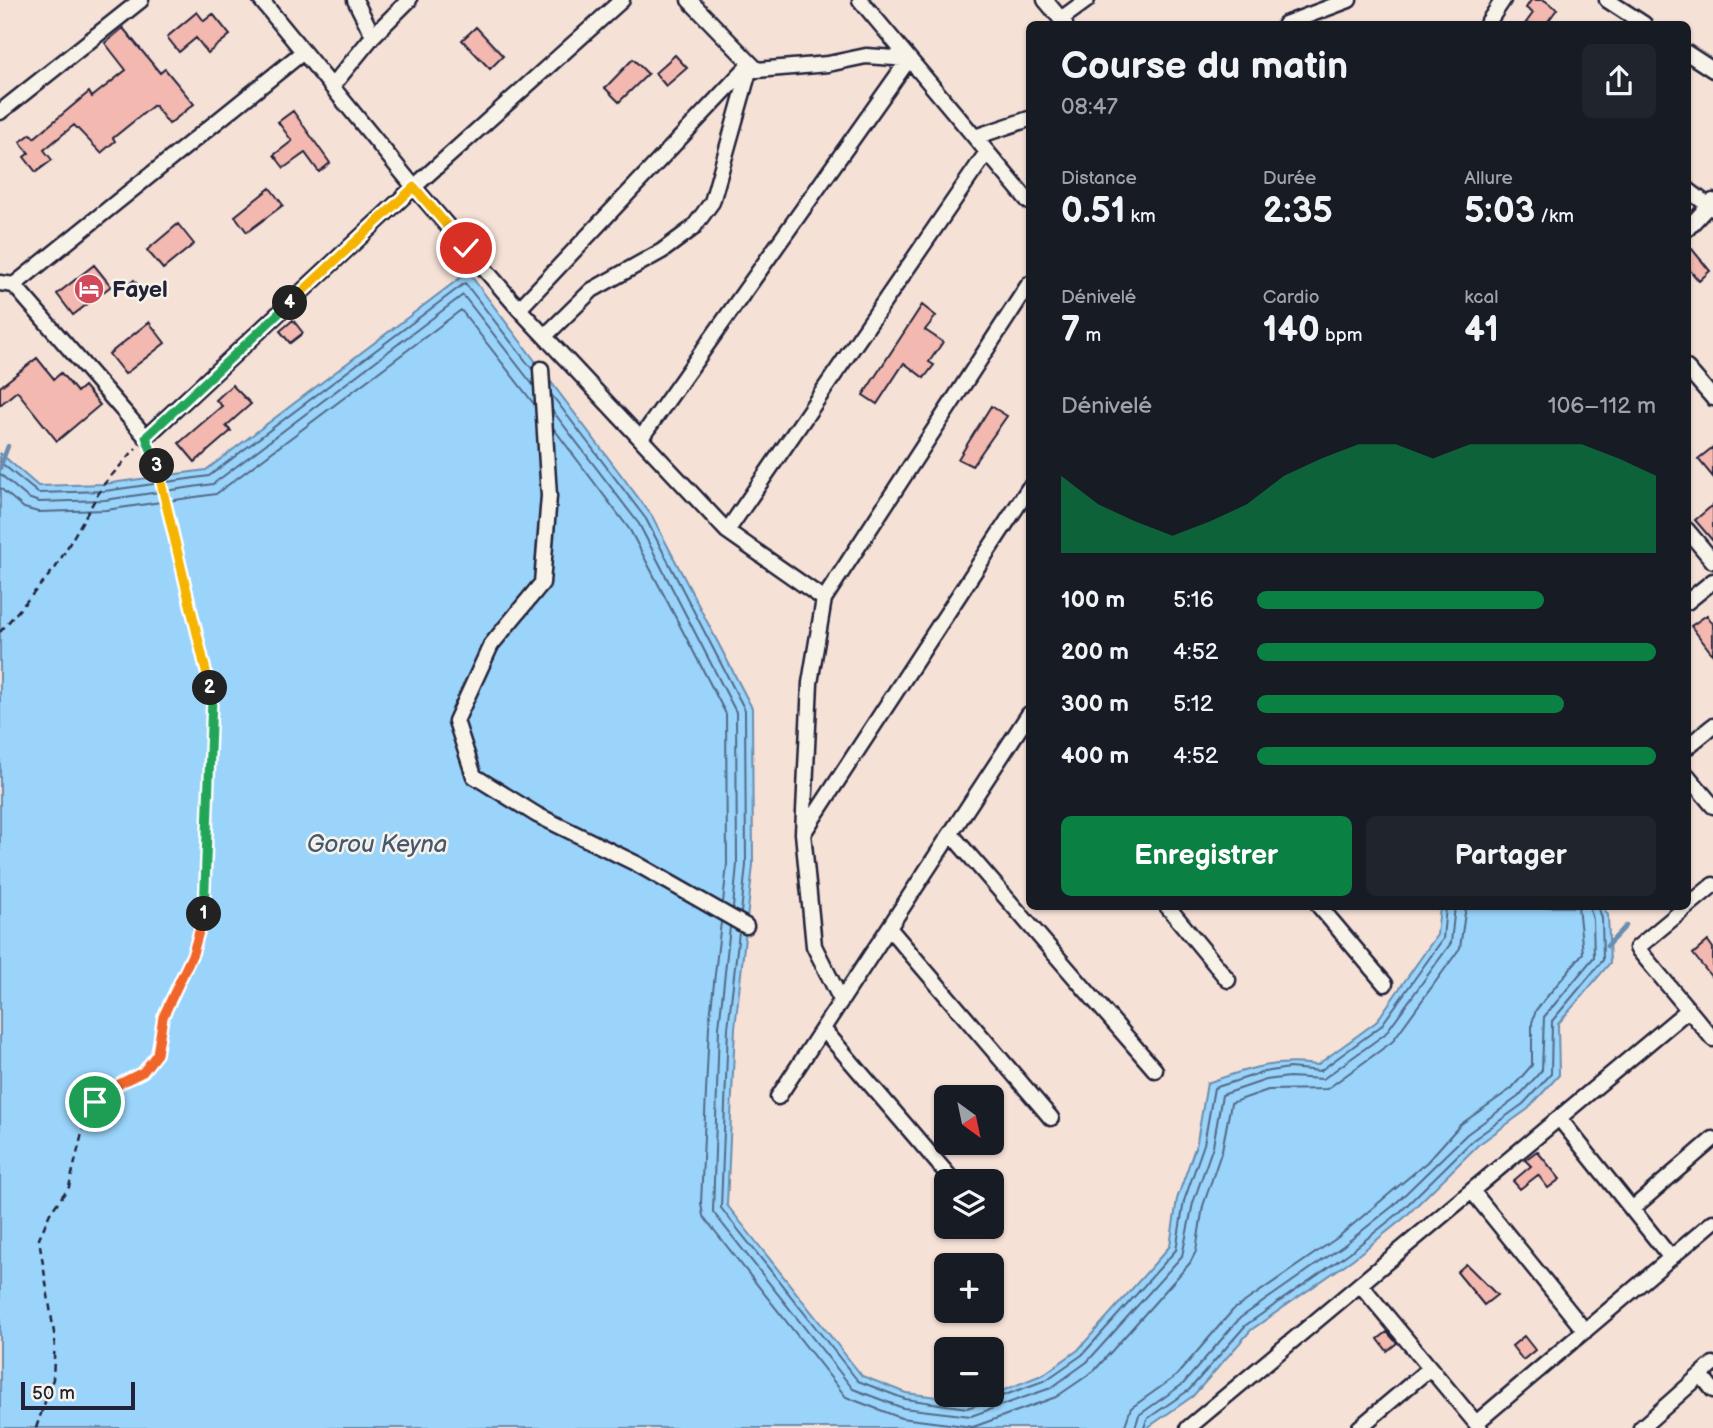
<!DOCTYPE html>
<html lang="fr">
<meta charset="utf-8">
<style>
body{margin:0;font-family:"Balsamiq Sans",sans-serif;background:#20242c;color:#f1f3f6;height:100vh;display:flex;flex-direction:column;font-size:26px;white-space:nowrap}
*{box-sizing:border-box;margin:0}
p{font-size:23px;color:#9ea1a6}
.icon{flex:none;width:38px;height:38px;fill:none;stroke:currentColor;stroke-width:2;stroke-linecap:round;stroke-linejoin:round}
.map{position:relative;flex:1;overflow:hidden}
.side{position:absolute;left:1026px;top:21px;width:665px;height:889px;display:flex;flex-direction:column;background:#171b24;border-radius:10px;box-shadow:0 2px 5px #0004}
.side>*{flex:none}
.needle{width:46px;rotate:147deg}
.buttons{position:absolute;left:934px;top:1085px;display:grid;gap:14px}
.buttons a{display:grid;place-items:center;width:70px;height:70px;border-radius:10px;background:#171b24;box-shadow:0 2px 5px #0004;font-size:35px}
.scale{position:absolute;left:21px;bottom:18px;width:114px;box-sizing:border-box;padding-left:7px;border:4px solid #22223b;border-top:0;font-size:19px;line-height:24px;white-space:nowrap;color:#22223b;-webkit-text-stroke:5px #f7f3e8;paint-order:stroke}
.pin{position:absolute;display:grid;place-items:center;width:60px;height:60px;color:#fff;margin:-30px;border:4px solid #fff;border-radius:50%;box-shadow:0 2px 7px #0007}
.km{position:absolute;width:35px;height:35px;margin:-18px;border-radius:50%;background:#222;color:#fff;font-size:19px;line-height:35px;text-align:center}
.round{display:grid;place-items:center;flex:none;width:74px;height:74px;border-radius:10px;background:#20242c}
.head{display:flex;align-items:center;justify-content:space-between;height:119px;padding:0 35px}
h1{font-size:38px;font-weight:700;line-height:52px}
.stats{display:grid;grid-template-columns:repeat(3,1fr);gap:10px;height:119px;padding:7px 35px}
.stats div{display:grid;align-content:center}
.stats b{font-size:35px;font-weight:700}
.stats small{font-size:19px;font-weight:400}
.stats p{font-size:19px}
.chart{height:196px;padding:14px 35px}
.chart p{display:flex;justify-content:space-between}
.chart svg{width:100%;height:126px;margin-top:7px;fill:#0b8043;opacity:.7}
.action{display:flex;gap:14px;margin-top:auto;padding:14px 35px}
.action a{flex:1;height:80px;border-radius:10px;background:#0b8043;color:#fff;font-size:28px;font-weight:700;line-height:80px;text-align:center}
.action a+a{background:#20242c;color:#f1f3f6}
ul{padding:0 35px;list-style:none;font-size:23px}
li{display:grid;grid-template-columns:112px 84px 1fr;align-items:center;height:52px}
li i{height:18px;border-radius:9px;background:#0b8043}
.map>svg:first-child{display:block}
.water{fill:#9ad4fa;stroke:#6a8dae;stroke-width:2}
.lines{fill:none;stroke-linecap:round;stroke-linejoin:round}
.shore{stroke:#526987;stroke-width:2}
.stream{stroke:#6a8dae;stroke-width:4.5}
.building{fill:#f3b8af;stroke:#22223b;stroke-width:2}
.street-casing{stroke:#22223b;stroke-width:19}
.path{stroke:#22223b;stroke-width:2.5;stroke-dasharray:7 5;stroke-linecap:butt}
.street{stroke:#f7f3e8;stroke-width:14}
.split-1-casing{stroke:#fff;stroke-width:14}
.split-2-casing{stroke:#fff;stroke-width:14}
.split-3-casing{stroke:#fff;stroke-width:14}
.split-4-casing{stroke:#fff;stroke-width:14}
.split-5-casing{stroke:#fff;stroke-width:14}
.split-1{stroke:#f0652b;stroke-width:9}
.split-2{stroke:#22a559;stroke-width:9}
.split-3{stroke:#f5b400;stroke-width:9}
.split-4{stroke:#22a559;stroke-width:9}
.split-5{stroke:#f5b400;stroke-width:9}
.labels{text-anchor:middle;stroke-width:5;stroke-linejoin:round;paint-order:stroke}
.poi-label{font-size:23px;font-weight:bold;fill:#22223b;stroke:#f7f3e8;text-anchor:start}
.water-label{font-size:24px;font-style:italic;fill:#465774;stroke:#f7f3e8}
</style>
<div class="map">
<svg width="1713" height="1428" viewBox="0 0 1713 1428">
<rect width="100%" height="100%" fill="#f6e1d7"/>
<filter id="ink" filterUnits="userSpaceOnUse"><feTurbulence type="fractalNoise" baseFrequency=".0143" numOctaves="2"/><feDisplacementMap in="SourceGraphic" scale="14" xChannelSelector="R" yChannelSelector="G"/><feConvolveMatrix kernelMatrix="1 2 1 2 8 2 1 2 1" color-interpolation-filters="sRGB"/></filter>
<g filter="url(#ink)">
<path class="water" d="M468 272 652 516 752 708 753 865 735 1028 727 1205 862 1376 906 1393 968 1401 992 1395 1044 1374 1078 1350 1170 1246 1177 1199 1197 1142 1207 1083C1247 1069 1274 1059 1317 1065L1376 1022 1437 935 1440 907H1603L1608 915 1610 963 1558 1024 1559 1075 1528 1109 1478 1145 1404 1218 1353 1259 1251 1330 1193 1396 1147 1428H0V453L38 486 104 484 206 470Z"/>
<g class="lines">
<path class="shore" d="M551 394 646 519 745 710 746 865 741 913
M552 410 639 524 736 712 737 864 733 908
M554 429 630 530 726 714 727 864 723 903
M0 462 38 493 105 491 209 476 465 283 532 369
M0 474 28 498 39 502 105 500 213 484 463 295 533 385
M0 488 24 508 38 512 106 510 216 494 461 310 534 404
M721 922 709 1026 701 1203 703 1216 846 1397 901 1418 973 1427 1056 1397 1094 1371 1190 1263 1196 1251 1203 1206 1222 1150 1231 1103 1268 1090 1327 1089 1392 1042 1460 948 1466 906
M730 927 719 1027 713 1212 853 1389 903 1408 971 1416 1051 1388 1087 1362 1182 1256 1193 1203 1213 1146 1222 1095 1266 1080 1289 1077 1323 1079 1385 1034 1451 943 1455 906
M739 932 728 1028 721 1208 858 1381 905 1399 967 1408 979 1404 986 1396 997 1398 1046 1380 1082 1355 1176 1250 1184 1201 1204 1144 1214 1088 1264 1072 1289 1068 1320 1071 1381 1026 1443 939 1446 906
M1124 1428 1131 1408 1176 1376 1233 1310 1337 1238 1427 1162 1461 1124 1511 1089 1532 1065V1023L1536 1010 1583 953 1578 906
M1135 1428 1139 1415 1183 1384 1240 1318 1343 1246 1393 1206 1467 1134 1518 1097 1542 1070 1544 1017 1594 957 1593 920 1589 906
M1144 1428 1147 1419 1189 1390 1246 1325 1349 1253 1399 1213 1473 1140 1523 1104 1551 1074 1552 1021 1603 960 1602 918 1598 906"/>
<path class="stream" d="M0 468 8 446
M1607 946 1626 926"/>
</g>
<path class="building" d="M1531 0H1544L1557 9 1546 24H1525L1533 13 1526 8Z
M197 12 204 21 213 14 230 35 208 53 196 38 179 52 167 37Z
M476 27 503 56 490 69 462 40Z
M123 28 160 73 165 69 194 104 169 124 154 105 113 138 115 141 101 153 74 125 44 150 52 160 36 172 24 157 29 153 20 142 31 134 34 138 89 92 92 97 126 70 105 43Z
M675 55 687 68 666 86 655 73Z
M633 59 648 74 619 102 605 88Z
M293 111 330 163 319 172 305 153 284 168 274 155 292 141 278 122Z
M270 188 283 205 247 232 235 216Z
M178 224 194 244 163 269 147 250Z
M1687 243 1710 271 1699 281 1687 267Z
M94 265 111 286 73 315 57 294Z
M134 280 141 290 132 297 125 288Z
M922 305 936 316 925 330 943 342 929 362 934 365 924 378 904 363 877 404 863 395Z
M293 320 303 333 290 343 280 331Z
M149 322 165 343 125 374 109 354Z
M37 358 54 379 61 373 77 392 84 386 100 405 57 441 17 391 0 405V387Z
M232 385 251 404 226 426 231 431 195 462 179 443 222 406 216 400Z
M991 406 1007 416 972 466 958 459Z
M1713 447V477L1698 459Z
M1713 505V541L1695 520Z
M1707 615 1713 624V655L1691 626Z
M1708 941 1713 948V979L1693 954Z
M1537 1151 1560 1179 1548 1188 1538 1175 1520 1189 1513 1181 1531 1166 1525 1160Z
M1466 1264 1497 1295 1484 1305 1457 1272Z
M1387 1332 1397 1343 1387 1351 1378 1339Z
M1524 1336 1535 1350 1523 1360 1512 1346Z"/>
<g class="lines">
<g class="street-casing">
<path id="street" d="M261 0 414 187 519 309 727 531 824 599 810 683 803 833 814 946 841 1000
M355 0 373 36
M689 0 757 70 828 64 866 56 909 59
M860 0 1029 202
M1045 0 1065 24
M1607 0 1644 24
M1061 19 1087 0
M1285 24 1349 0
M1487 24 1503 0
M1687 53 1713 70
M333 85 373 36 409 0
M0 112 141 0
M975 137 1029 119
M1687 189 1713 209
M1687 229 1713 201
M0 283 14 285 146 437 414 187 622 0
M14 285 303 52
M519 309 747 67
M545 336 592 290 662 251 693 228 712 202 751 64
M1687 368 1713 398
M541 369 549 496 542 583 491 645 456 721 474 776 537 815 637 864 746 926
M641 438 909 59
M1687 530 1713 561
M727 531 987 152
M824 599 1029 284
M1687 602 1713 581
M1687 747 1713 726
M1687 775 1713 806
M804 832 1029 488
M951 834 1155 1070
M1713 885 1637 948 1713 1039
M1167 906 1228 980
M1319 906 1385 984
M889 928 1051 1118
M823 1029 949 1176
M778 1097 1029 714
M1559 1118 1671 1258
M1472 1191 1585 1331
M1632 1209 1713 1139
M1360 1284 1480 1428
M1701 1375 1713 1390
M1476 1423 1713 1222
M1188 1428 1688 1010
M1359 1428 1430 1368
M1641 1428 1713 1364"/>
</g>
<path class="path" d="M0 632 56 567 104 484 136 448
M36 1428 53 1379 55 1339 39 1239 50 1213 69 1187 83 1129 95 1103 121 1083 143 1072 157 1053 163 1017 193 953 206 906 212 698 163 482 150 449"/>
<use href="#street" class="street"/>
</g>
</g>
<g class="lines" filter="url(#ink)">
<g class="split-1-casing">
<path id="split-1" d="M95 1102 121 1083 143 1072 157 1054 163 1017 193 953 204 914"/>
</g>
<g class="split-2-casing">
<path id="split-2" d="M204 914 212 698 210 688"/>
</g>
<g class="split-3-casing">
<path id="split-3" d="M157 466 210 688"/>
</g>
<g class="split-4-casing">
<path id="split-4" d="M157 466 146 437 290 303"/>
</g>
<g class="split-5-casing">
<path id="split-5" d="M290 303 414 187 466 248"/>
</g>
<use href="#split-1" class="split-1"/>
<use href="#split-2" class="split-2"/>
<use href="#split-3" class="split-3"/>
<use href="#split-4" class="split-4"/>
<use href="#split-5" class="split-5"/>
</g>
<defs>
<g id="hotel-disc" transform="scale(1.575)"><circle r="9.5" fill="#d1495b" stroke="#f7f3e8"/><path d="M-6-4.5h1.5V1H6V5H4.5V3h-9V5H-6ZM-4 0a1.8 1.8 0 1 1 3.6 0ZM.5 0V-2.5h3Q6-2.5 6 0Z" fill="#fff"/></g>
</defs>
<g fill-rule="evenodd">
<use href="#hotel-disc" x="89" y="289"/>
</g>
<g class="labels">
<g class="poi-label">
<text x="112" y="297">Fayel</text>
</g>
<g class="water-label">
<text x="377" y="852">Gorou Keyna</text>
</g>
</g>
</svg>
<div class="buttons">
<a><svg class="needle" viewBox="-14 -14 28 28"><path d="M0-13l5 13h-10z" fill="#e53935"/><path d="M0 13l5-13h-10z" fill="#9ea1a6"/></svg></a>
<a><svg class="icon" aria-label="layers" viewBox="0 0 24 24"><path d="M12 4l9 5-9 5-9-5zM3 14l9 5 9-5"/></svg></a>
<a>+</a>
<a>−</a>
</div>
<div class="scale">50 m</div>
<div class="pin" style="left:95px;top:1102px;background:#1e9e55"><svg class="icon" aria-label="arrive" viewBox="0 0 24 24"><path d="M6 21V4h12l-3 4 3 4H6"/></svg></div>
<div class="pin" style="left:466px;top:248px;background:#d93025"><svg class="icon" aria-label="check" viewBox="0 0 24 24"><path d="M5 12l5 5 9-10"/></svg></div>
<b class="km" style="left:204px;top:914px">1</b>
<b class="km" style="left:210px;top:688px">2</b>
<b class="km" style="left:157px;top:466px">3</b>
<b class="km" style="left:290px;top:303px">4</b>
<section class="side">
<div class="head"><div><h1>Course du matin</h1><p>08:47</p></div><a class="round"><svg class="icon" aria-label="share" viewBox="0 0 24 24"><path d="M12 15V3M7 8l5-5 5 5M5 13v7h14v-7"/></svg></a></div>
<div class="stats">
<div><p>Distance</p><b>0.51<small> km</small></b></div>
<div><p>Durée</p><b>2:35</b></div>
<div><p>Allure</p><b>5:03<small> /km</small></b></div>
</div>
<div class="stats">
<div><p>Dénivelé</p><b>7<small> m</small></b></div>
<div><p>Cardio</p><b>140<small> bpm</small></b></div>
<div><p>kcal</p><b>41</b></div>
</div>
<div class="chart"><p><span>Dénivelé</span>106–112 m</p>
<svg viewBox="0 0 160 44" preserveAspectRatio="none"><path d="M0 44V17L10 27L20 33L30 38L40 33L50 27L60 17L70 11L80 6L90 6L100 11L110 6L120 6L130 6L140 6L150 11L160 17V44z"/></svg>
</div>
<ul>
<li><b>100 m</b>5:16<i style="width:72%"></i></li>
<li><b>200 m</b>4:52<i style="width:100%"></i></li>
<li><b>300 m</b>5:12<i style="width:77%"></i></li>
<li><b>400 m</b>4:52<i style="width:100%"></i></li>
</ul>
<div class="action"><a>Enregistrer</a><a>Partager</a></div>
</section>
</div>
